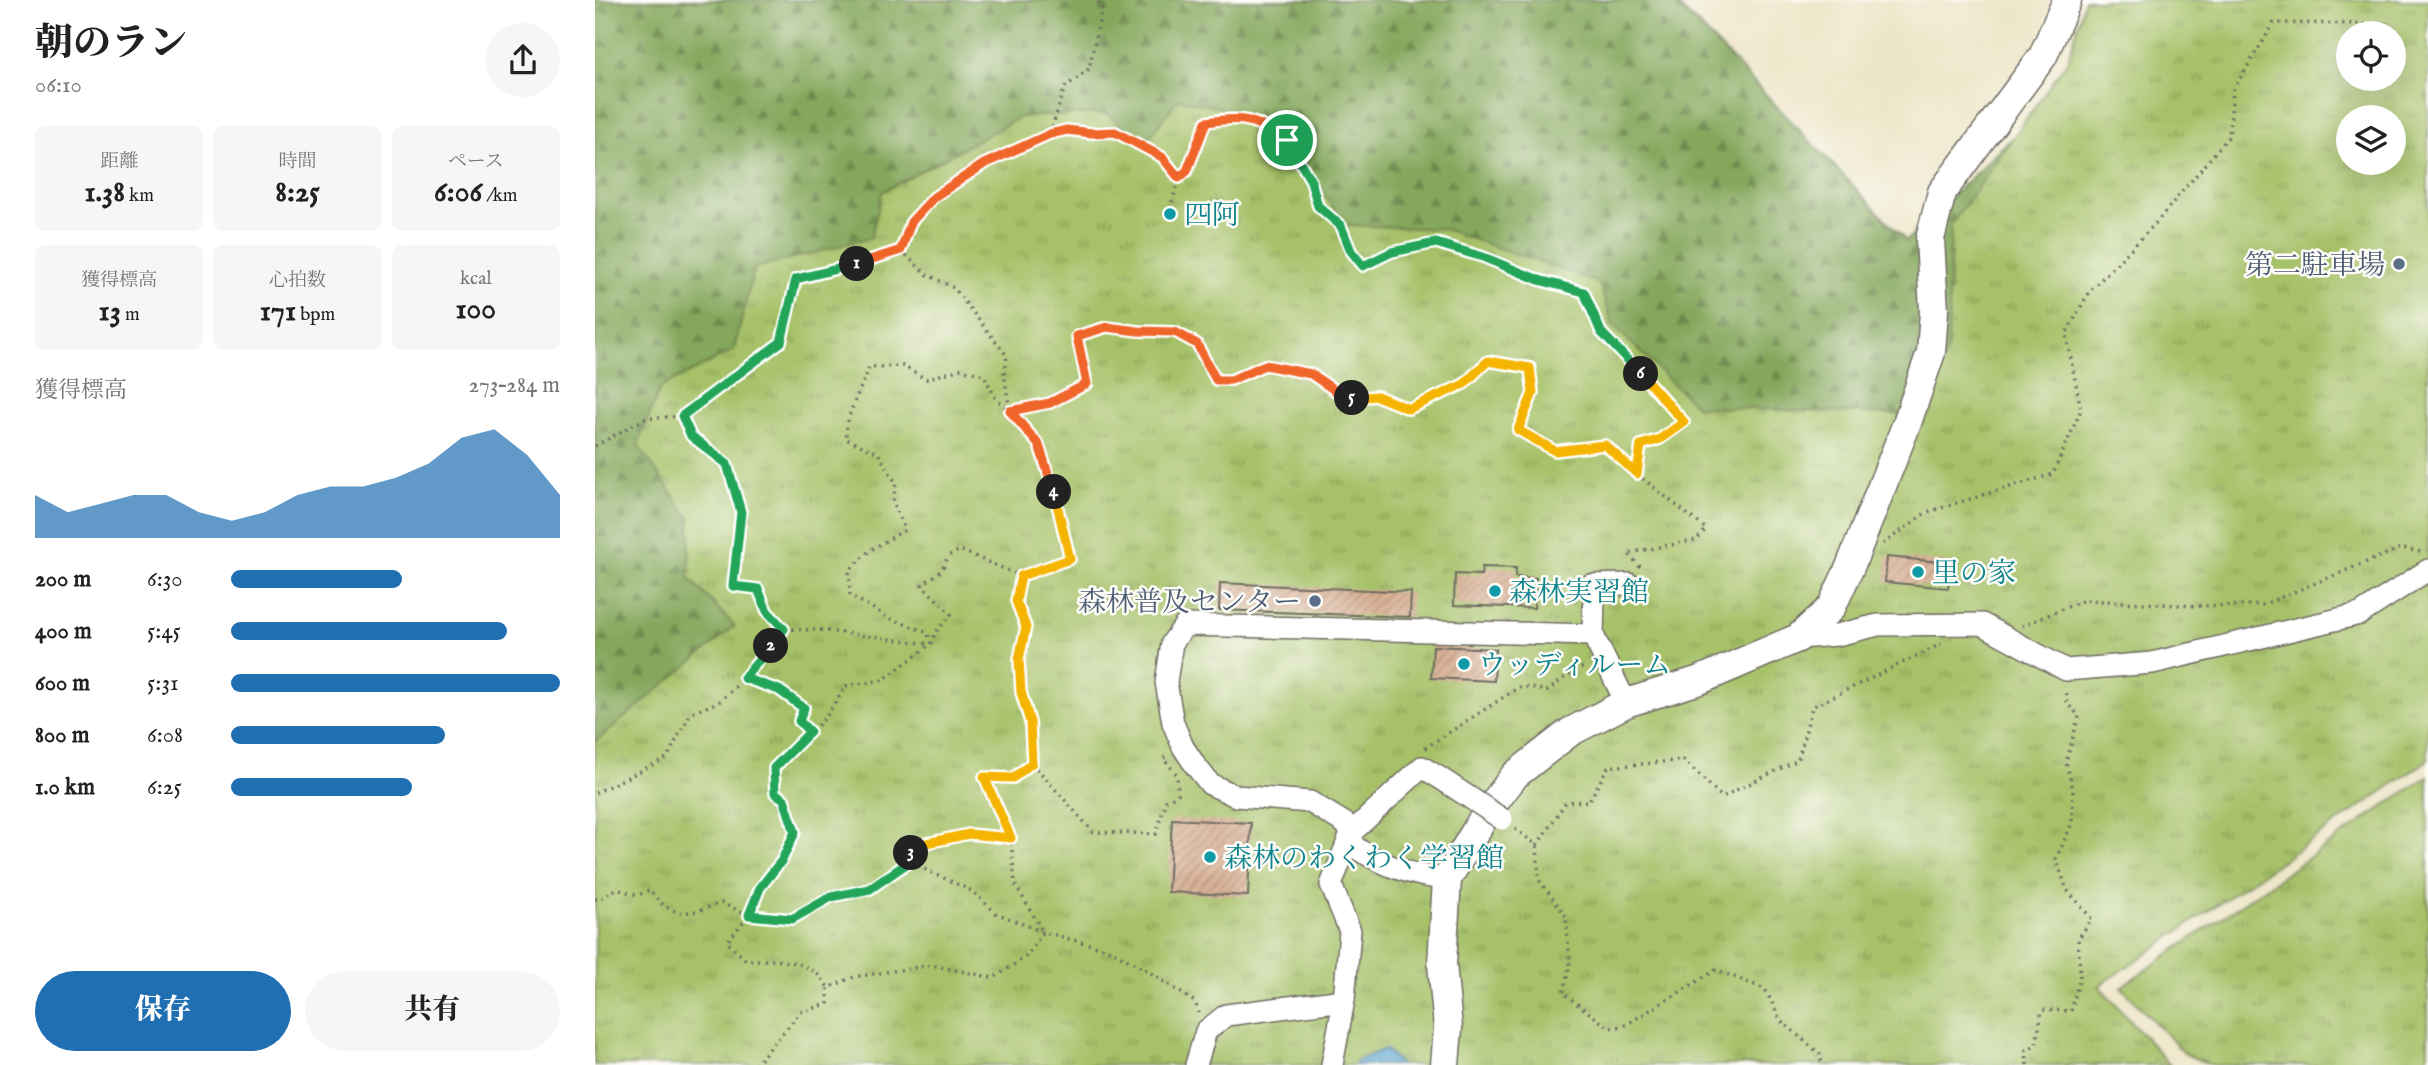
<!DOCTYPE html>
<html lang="ja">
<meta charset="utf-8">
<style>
body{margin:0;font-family:"IM FELL English","Noto Serif JP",serif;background:#f6f6f6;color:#222;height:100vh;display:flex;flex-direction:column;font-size:26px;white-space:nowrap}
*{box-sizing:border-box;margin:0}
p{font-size:23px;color:#767676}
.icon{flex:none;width:38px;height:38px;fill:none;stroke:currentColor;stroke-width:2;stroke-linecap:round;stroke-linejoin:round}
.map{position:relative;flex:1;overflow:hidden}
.panel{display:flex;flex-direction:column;background:#fff;width:595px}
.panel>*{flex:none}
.controls{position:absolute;left:1741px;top:21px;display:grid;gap:14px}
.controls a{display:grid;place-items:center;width:70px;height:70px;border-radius:50%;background:#fff;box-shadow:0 7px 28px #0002;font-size:35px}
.pin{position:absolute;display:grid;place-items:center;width:60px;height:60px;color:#fff;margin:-30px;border:4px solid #fff;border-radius:50%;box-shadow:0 2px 7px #0007}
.km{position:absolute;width:35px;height:35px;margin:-18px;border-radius:50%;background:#222;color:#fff;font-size:19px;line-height:35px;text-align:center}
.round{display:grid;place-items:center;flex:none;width:74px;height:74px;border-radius:37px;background:#f6f6f6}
.head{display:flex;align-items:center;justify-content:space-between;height:119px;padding:0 35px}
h1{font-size:38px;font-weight:800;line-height:52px}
.figures{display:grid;grid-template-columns:repeat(3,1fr);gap:10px;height:119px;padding:7px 35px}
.figures div{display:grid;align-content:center;border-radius:10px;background:#f6f6f6;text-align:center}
.figures b{font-size:30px;font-weight:800}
.figures small{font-size:19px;font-weight:400}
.figures p{font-size:19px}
.chart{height:196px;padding:14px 35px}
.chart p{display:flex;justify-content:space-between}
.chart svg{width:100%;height:126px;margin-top:7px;fill:#1f6fb2;opacity:.7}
.cta{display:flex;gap:14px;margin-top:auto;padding:14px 35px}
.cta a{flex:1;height:80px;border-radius:42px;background:#1f6fb2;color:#fff;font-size:28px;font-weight:800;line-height:80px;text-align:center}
.cta a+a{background:#f6f6f6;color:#222}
ul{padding:0 35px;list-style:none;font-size:23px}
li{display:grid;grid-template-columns:112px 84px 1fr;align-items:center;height:52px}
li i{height:18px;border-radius:9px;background:#1f6fb2}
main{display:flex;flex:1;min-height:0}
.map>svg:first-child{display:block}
.forest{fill:url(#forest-firs);stroke:#586944;stroke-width:2}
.park{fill:url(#park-tufts);stroke:#687649;stroke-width:2;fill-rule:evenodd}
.water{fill:#5aa4d2;stroke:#42687e;stroke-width:2}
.building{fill:url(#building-hatch)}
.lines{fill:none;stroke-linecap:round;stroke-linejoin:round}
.minor-casing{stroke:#6f6c62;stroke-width:24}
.major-casing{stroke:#6f6c62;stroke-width:31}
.path{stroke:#6f6c62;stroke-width:3.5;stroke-dasharray:2 5;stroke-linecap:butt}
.minor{stroke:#fff;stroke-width:21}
.major{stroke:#fff;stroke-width:28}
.minor-bridge-casing{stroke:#6f6c62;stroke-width:24;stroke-linecap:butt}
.minor-bridge{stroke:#fff;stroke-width:21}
.split-1-casing{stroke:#fff;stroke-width:14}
.split-2-casing{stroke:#fff;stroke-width:14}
.split-3-casing{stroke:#fff;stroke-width:14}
.split-4-casing{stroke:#fff;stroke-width:14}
.split-5-casing{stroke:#fff;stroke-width:14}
.split-6-casing{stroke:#fff;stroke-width:14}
.split-7-casing{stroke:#fff;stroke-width:14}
.split-1{stroke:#f0652b;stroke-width:9}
.split-2{stroke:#22a559;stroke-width:9}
.split-3{stroke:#22a559;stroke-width:9}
.split-4{stroke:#f5b400;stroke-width:9}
.split-5{stroke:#f0652b;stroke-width:9}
.split-6{stroke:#f5b400;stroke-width:9}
.split-7{stroke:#22a559;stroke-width:9}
.culture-dot{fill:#0f9aa8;stroke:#fdfcf7;stroke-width:2.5}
.service-dot{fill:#5c6f8a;stroke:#fdfcf7;stroke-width:2.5}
.labels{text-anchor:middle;stroke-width:5;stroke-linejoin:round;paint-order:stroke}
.culture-label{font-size:28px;fill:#0d838f;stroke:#fdfcf7;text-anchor:start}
.service-label{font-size:28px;fill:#4e5e75;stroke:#fdfcf7;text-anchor:end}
</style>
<main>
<section class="panel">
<div class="head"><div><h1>朝のラン</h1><p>06:10</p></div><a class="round"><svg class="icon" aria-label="share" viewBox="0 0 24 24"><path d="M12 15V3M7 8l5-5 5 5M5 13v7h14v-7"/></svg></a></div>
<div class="figures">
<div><p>距離</p><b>1.38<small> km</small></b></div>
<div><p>時間</p><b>8:25</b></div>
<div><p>ペース</p><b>6:06<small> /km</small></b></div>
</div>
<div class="figures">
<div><p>獲得標高</p><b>13<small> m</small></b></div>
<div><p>心拍数</p><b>171<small> bpm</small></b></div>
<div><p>kcal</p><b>100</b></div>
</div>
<div class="chart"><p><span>獲得標高</span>273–284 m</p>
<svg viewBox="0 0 160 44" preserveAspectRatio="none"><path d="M0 44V29L10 35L20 32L30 29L40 29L50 35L60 38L70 35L80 29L90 26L100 26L110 23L120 18L130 9L140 6L150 15L160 29V44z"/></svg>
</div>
<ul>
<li><b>200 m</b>6:30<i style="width:52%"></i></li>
<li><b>400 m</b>5:45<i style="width:84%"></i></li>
<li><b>600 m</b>5:31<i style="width:100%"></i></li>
<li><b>800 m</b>6:08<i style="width:65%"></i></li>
<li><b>1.0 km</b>6:25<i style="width:55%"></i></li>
</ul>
<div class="cta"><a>保存</a><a>共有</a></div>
</section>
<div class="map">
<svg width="1833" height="1065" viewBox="0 0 1833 1065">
<defs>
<pattern id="forest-firs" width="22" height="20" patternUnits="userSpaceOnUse" patternTransform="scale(1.75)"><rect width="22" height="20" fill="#84a75c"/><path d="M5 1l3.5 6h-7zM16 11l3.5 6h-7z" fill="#6c884c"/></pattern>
<pattern id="park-tufts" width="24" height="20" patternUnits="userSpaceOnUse" patternTransform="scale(1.75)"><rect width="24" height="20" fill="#a6c167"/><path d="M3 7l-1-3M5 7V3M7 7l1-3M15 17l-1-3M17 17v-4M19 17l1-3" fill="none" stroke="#879d55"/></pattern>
<pattern id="building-hatch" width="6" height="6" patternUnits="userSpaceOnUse" patternTransform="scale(1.75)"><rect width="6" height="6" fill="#d6ab8e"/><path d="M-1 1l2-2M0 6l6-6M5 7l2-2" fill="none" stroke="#ae8b74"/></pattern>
</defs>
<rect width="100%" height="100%" fill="#fdfcf7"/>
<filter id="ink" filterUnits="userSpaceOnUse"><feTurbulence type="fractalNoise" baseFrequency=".0143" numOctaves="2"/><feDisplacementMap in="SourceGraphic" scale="14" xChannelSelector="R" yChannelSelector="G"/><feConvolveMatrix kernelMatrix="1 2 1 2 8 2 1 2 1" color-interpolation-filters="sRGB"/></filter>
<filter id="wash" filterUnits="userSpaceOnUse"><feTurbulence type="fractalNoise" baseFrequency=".00686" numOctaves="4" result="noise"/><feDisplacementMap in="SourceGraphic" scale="28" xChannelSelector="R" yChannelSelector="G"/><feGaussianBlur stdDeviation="1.57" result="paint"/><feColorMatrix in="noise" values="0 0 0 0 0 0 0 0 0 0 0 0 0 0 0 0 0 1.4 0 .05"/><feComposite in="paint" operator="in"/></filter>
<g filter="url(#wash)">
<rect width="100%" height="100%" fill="#eee6c9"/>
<path class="forest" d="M0 0H1076L1105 26 1311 241 1469 87 1754 33 1752 365 0 1065Z"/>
<path class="park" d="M1490 0H1833V760L1504 986 1575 1065H0V742L140 626 94 578 95 519 43 445 65 388 139 350 159 268 276 238 287 192 425 117 511 113 549 145 583 99 682 119 749 225 849 229 1004 283 1018 325 1102 407 1325 415 1353 347 1356 225 1473 60ZM1754 33H1799V79H1754ZM1754 117H1799V163H1754Z
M1833 776V1065H1616L1590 1054 1526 987Z"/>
<path class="water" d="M790 1049 806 1065H760L761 1061Z"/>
<g id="blocks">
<path class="building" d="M1292 557 1356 563 1353 588 1290 582Z
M887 567 921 568 920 577 941 578 939 608 859 605 860 574 886 575Z
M625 583 816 592 815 617 624 610Z
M838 646 901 649 899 681 836 678Z
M577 819 656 823 653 896 573 892Z"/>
</g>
</g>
<g filter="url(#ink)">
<use href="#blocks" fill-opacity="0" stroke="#6f6c62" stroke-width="2"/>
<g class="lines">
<g class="minor-casing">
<path id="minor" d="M998 635 999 598 995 585 1034 584
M1203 638 1242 635 1283 625 1387 624 1471 670 1557 663 1765 614 1833 570
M852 879C817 876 788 866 758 846L756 833 751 824 715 802 641 796 615 784 600 765 588 747 578 723 571 682 577 643 590 625 998 635 1031 703
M601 1065 611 1031 631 1015 749 1000
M737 1065 749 1000 755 931 736 885 756 833 827 767 845 778"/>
</g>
<g class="major-casing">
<path id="major" d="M850 1065 853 1028 847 964 852 879 892 812 920 775 975 732 1031 703 1105 680 1203 638 1236 608 1255 567 1312 423 1336 352 1339 311 1335 239 1347 192 1448 56 1472 0"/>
</g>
<path class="path" d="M455 134 470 87 494 69 507 8 502 0
M575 209 584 178
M306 250 316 222 339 196 389 164 455 134 472 130 497 133 520 132 567 157 584 178 592 171 611 122 642 117 667 124 692 140 716 182 724 206 746 226 756 251 768 266 797 252 841 243 888 257 944 280 989 292 1006 332 1029 358 1056 383 1089 422 1065 439 1046 445 1042 474 1111 529 1102 540 1033 553 1045 567
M306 250 331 274 359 288 412 356 409 375 415 411 455 403 492 384 482 336 512 327 543 331 581 332 602 344 621 380H636L670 365 716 375 751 398 782 395 814 409 869 384 893 361 935 368 938 392 924 430 960 451 1010 445 1042 474
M0 446 49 419 87 416 186 342 201 279 246 270 306 250
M1288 544 1332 512 1458 474 1486 410 1471 334 1494 292 1560 224 1634 136 1638 90 1679 23 1791 24V33
M1427 626 1489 600 1602 606 1667 605 1806 548 1826 552
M190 629 225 630 336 644 341 632 356 614 327 585 347 570 353 556 365 550 426 576
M150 678 184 690 209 708 204 721 215 732
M830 748 926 686 952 691 980 670 992 666
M437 763 498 832 561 834 571 801 583 794 582 775 568 758 571 757
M0 793 72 758 95 714 125 701 150 678 189 629 172 612 163 589 138 586 146 512 132 464 96 436 87 416
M920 829 942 845 944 880 971 916 975 965 968 993 1014 1028 1029 1026 1121 970 1170 989 1186 1021 1225 1054 1227 1065
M416 838 374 834 318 846 314 862 377 891 401 913 448 932 513 949 553 971 600 1002 604 1013
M942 845 971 802 994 801 1013 767 1088 760 1127 797 1203 760 1217 707 1346 644
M0 899H5L21 889 43 895 55 890C77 921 95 914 126 903L154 915 197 919 236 897 275 889 314 862
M160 1065 206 1012 233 1004V988L259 977 337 965 399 978 433 955 448 932 420 884 416 838 389 777 418 778 437 763 435 722 426 692 424 659 431 627 421 601 426 576 475 559 459 491 444 445 415 411 401 399 389 375 366 369 331 379 308 366 274 367C266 390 250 415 251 439L283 453 301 483 298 502 310 530 275 550 254 571 255 595 292 617 333 633 336 644 288 680 251 686 231 717 179 768 180 793 189 799 200 832 187 860 165 889 154 915 132 942 151 960C181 960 217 957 233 988
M1432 1065 1431 1050 1441 1045 1447 1010 1476 1011 1485 977 1483 939 1497 919 1472 890 1461 859 1477 823 1478 790 1471 762 1484 716 1472 703V689"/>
<use href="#minor" class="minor"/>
<use href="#major" class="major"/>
<g class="minor-bridge-casing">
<path id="minor-bridge" d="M845 778 907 819"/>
</g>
<use href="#minor-bridge" class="minor-bridge"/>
</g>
</g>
<g class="lines" filter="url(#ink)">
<g class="split-1-casing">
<path id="split-1" d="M262 264 306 250 316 222 339 197 389 164 455 134 472 130 497 133 520 132 567 157 584 178 592 171 611 122C651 116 657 119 692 140"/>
</g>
<g class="split-2-casing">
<path id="split-2" d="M176 646 189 629 172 611 163 589 138 586 146 512 132 464 96 436 87 416 186 342 201 279 262 264"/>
</g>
<g class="split-3-casing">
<path id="split-3" d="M176 646 149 678 184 690 209 708 204 721 215 732 179 768 180 793 189 799 200 832 187 860 165 888 154 915 197 919 236 897 275 889 314 862 316 853"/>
</g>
<g class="split-4-casing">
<path id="split-4" d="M316 853 318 846 374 834 416 838 389 777 418 778 437 763 435 722 426 692 424 659 431 627 421 601 426 576 475 559 459 492"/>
</g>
<g class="split-5-casing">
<path id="split-5" d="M459 492 444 445 415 411 455 403 492 384 482 336 512 327 543 331 580 332 602 344 621 380H636L670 365 716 374 751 398H757"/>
</g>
<g class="split-6-casing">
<path id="split-6" d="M757 398 782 396 814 409 869 384 893 361 935 368 938 393 923 430 960 451 1010 445 1042 474 1046 445 1065 439 1089 422 1046 374"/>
</g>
<g class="split-7-casing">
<path id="split-7" d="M692 140 716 181 723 206 746 226 756 251 768 266 797 252 841 243 888 257 944 280 989 292 1006 332 1046 374"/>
</g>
<use href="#split-1" class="split-1"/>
<use href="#split-2" class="split-2"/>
<use href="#split-3" class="split-3"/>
<use href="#split-4" class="split-4"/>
<use href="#split-5" class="split-5"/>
<use href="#split-6" class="split-6"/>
<use href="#split-7" class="split-7"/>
</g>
<g class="culture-dot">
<circle cx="575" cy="214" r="7"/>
<circle cx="1323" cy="572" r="7"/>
<circle cx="900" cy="591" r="7"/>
<circle cx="869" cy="664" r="7"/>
<circle cx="615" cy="857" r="7"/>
</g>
<g class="service-dot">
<circle cx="1804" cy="264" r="7"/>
<circle cx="720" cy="601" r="7"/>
</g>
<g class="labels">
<g class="culture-label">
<text x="589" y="224">四阿</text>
<text x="1337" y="582">里の家</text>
<text x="914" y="601">森林実習館</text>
<text x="883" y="674">ウッディルーム</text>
<text x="629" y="867">森林のわくわく学習館</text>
</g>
<g class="service-label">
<text x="1790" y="274">第二駐車場</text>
<text x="706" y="611">森林普及センター</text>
</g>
</g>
</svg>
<div class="controls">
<a><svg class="icon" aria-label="locate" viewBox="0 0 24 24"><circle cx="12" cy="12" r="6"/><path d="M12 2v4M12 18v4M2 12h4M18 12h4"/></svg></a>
<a><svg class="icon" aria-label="layers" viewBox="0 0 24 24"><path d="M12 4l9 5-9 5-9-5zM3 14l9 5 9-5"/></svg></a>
</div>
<div class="pin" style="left:692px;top:140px;background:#1e9e55"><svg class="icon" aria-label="arrive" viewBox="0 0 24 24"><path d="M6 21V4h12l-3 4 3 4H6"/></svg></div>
<b class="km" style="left:262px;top:264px">1</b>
<b class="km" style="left:176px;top:646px">2</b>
<b class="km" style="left:316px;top:853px">3</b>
<b class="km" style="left:459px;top:492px">4</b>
<b class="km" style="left:757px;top:398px">5</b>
<b class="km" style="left:1046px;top:374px">6</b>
</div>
</main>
